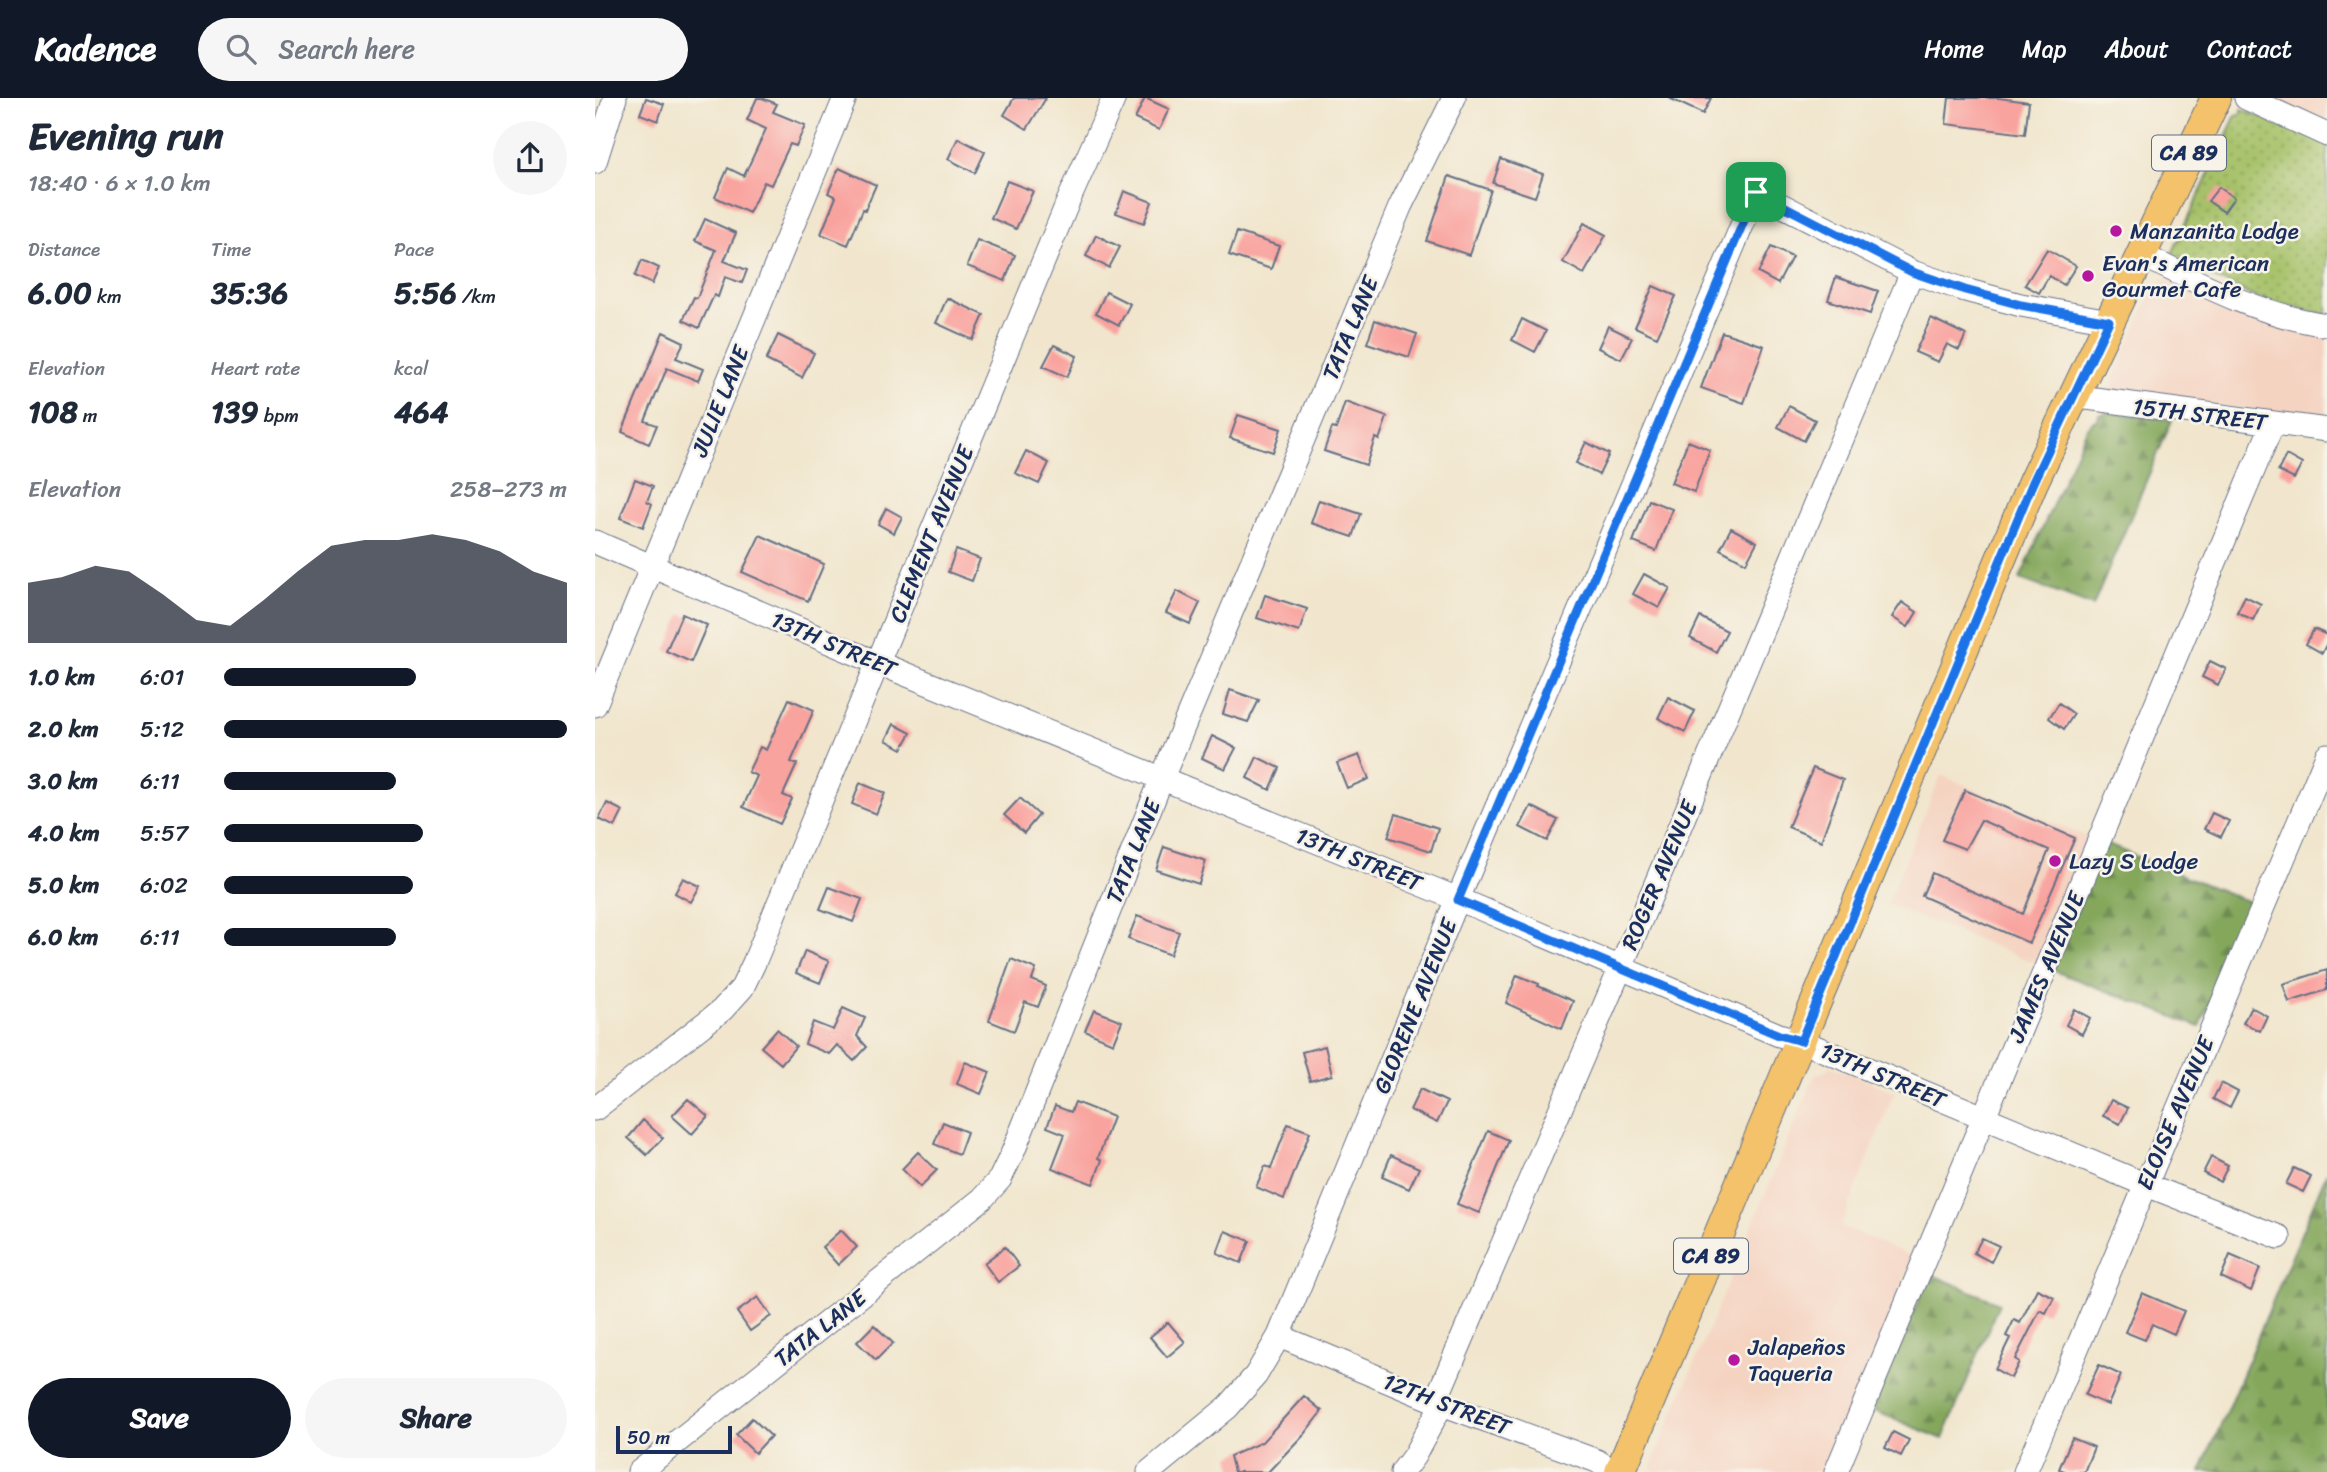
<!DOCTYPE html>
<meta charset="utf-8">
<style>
body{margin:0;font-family:Sriracha,sans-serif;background:#f6f6f7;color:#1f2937;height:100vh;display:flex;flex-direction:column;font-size:26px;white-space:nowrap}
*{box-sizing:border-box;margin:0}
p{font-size:23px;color:#747a83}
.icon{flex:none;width:38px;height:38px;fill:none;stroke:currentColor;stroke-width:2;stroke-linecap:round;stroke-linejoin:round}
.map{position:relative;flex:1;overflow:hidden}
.details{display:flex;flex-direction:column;background:#fff;width:595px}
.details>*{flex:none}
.scale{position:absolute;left:21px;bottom:18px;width:116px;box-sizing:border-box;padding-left:7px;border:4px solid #1b2f5e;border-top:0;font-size:19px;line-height:24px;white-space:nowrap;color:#1b2f5e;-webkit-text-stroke:5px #f7f3e8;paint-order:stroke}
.pin{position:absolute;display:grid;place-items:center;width:60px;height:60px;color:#fff;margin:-30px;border-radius:14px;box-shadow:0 4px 10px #0006}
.round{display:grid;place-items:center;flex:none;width:74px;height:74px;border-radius:37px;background:#f6f6f7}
.headline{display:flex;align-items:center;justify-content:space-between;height:119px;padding:0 28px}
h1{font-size:38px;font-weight:700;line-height:52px}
.figures{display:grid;grid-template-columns:repeat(3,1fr);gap:10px;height:119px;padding:7px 28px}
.figures div{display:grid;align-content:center}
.figures b{font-size:30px;font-weight:700}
.figures small{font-size:19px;font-weight:400}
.figures p{font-size:19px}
.chart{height:196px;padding:14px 28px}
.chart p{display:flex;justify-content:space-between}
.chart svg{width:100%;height:126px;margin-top:7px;fill:#111827;opacity:.7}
.primary-button{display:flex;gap:14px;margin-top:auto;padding:14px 28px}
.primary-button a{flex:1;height:80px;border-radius:42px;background:#111827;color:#fff;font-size:28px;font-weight:700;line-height:80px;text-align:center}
.primary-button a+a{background:#f6f6f7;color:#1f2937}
ul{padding:0 28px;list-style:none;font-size:23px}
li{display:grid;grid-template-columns:112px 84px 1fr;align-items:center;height:52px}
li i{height:18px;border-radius:9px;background:#111827}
header{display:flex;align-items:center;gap:42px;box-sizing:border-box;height:98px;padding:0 35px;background:#111827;color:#fff}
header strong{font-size:33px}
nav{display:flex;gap:38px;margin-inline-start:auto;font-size:24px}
.search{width:490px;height:63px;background:#f6f6f7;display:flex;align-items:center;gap:18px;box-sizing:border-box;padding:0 24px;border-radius:38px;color:#747a83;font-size:26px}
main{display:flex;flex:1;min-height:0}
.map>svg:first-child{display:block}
.built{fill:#f5d3c1}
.forest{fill:url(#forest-firs);stroke:#506b5d;stroke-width:2}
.park{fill:url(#park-dots);stroke:#607863;stroke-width:2}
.building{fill:#f9a39f}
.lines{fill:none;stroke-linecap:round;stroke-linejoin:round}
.minor-casing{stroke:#666f85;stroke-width:25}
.major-casing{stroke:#666f85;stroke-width:32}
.minor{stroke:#fff;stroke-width:23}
.major{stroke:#f3c26a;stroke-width:30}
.route-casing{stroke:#fff;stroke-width:14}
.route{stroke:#1a73e8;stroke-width:9}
.poi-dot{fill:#b5179e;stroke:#f7f3e8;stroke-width:2.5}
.labels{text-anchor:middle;stroke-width:5;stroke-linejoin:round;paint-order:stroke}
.shield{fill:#f7f3e8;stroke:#5d6a87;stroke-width:2}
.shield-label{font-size:21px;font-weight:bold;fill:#1b2f5e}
.poi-label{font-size:23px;fill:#1b2f5e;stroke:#f7f3e8;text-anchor:start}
.street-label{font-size:23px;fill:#1b2f5e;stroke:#f7f3e8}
</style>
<header>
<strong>Kadence</strong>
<div class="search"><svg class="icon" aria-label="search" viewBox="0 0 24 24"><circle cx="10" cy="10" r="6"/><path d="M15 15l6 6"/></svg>Search here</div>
<nav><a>Home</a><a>Map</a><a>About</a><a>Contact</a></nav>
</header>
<main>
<section class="details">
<div class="headline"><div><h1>Evening run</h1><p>18:40 · 6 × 1.0 km</p></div><a class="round"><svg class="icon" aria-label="share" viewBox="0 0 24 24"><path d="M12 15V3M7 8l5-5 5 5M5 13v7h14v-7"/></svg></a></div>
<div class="figures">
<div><p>Distance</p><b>6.00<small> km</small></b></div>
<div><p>Time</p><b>35:36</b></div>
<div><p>Pace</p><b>5:56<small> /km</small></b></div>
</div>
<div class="figures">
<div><p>Elevation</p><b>108<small> m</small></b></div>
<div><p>Heart rate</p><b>139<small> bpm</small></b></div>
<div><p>kcal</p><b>464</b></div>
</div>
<div class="chart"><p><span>Elevation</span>258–273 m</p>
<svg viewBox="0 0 160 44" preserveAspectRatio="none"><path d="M0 44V23L10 21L20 17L30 19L40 27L50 36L60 38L70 29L80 19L90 10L100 8L110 8L120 6L130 8L140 12L150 19L160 23V44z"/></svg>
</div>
<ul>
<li><b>1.0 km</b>6:01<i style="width:56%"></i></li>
<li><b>2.0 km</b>5:12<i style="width:100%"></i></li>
<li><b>3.0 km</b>6:11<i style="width:50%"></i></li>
<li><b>4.0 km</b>5:57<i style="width:58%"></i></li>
<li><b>5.0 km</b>6:02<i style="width:55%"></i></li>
<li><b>6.0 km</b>6:11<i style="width:50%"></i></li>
</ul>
<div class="primary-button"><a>Save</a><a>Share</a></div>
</section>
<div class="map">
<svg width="1732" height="1374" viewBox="0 0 1732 1374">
<defs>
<pattern id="forest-firs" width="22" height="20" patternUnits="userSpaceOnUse" patternTransform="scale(1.75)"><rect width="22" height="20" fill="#84a75c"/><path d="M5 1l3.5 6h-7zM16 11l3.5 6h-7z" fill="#6b884f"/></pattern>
<pattern id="park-dots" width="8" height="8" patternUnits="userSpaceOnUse" patternTransform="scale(1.75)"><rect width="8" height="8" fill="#a6c168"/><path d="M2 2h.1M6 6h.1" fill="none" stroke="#869d59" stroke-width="1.8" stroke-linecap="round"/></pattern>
</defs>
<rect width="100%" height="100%" fill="#f7f3e8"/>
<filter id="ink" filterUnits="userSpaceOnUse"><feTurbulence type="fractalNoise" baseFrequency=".0143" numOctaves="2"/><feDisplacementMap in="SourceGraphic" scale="14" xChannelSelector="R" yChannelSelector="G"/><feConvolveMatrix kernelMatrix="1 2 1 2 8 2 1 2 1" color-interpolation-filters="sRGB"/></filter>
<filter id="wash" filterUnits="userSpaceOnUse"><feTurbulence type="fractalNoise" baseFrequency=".00686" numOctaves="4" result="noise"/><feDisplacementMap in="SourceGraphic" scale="28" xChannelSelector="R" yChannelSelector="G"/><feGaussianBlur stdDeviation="1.57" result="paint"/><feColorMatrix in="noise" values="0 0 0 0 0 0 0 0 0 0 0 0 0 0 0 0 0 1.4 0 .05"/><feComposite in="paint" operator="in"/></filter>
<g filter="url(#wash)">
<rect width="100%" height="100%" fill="#f1e6cd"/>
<path class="built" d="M1675 0H1732V26Z
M1566 180 1732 237V321L1518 293 1515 291 1518 287 1517 281 1561 187 1566 184Z
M1346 677 1495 740 1443 866 1292 806Z
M1235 968 1300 994 1246 1128 1318 1159 1230 1374H1060L1057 1371 1058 1364 1220 977 1231 973Z"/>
<path class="forest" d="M1514 314 1577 322 1498 508 1425 481 1492 330 1497 324 1503 321 1504 316Z
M1510 746 1657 805 1605 929 1457 872Z
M1732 1074V1374H1606Z
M1335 1176 1404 1205 1348 1341 1277 1312Z"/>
<path class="park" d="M1647 11 1732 46V217L1661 200 1576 158 1640 19 1647 15Z"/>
<g id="blocks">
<path class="building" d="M51 0 69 6 63 23 45 16Z
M162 0H167L182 6 178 14 210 27 201 48 195 46 176 87 169 84 154 115 120 99 133 70 149 78 171 31 152 22Z
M419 0H451L432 31 409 17Z
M550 0 574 11 564 32 540 21Z
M1074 0H1116L1108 16Z
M1354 0H1404L1434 4 1430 36 1351 26Z
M363 40 390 54 380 75 353 61Z
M906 61 948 76 940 99 898 85Z
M244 70 281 87 270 112 268 111 253 147 226 136 241 99 233 95Z
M854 78 896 92 874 157 832 143Z
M412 83 438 93 421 131 396 120Z
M1624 89 1639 100 1629 114 1613 103Z
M529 93 557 104 549 125 521 115Z
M110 121 141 135 129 163 152 172 147 185 130 179 123 199 119 197 104 230 88 222 99 199 102 200 121 152 100 143Z
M989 125 1011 137 989 176 968 164Z
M642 134 684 148 676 171 634 157Z
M501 137 525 149 514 170 491 158Z
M382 142 420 157 410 183 372 168Z
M1176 149 1197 159 1183 186 1163 175Z
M1452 151 1481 168 1469 187 1454 178 1444 195 1430 187Z
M47 162 64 170 57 186 40 178Z
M1241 179 1283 193 1275 216 1233 202Z
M1058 188 1081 198 1062 239 1040 229Z
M511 194 535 206 524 227 501 215Z
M352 200 389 217 378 242 341 225Z
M1336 220 1371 237 1364 252 1352 246 1343 264 1320 254Z
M927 221 951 233 940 254 917 242Z
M780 222 822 236 814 259 772 245Z
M1013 228 1037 240 1026 261 1003 250Z
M68 234 89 244 81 260 108 271 103 283 72 270 50 323 62 327 54 346 27 334Z
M1127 234 1169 248 1149 305 1106 290Z
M183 237 219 255 207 280 171 262Z
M459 247 482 258 472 279 448 268Z
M750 304 792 319 784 342 780 340 771 367 729 353 737 330 741 331Z
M1194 308 1220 322 1209 343 1183 329Z
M643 317 686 331 678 354 635 340Z
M1093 343 1115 352 1099 394 1076 385Z
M991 344 1014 356 1004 377 981 365Z
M431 353 454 365 444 386 420 375Z
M1691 357 1707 366 1699 381 1683 373Z
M40 381 58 388 52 403 57 406 48 429 25 420Z
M724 402 766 416 758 439 716 425Z
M1054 402 1077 411 1061 453 1038 444Z
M291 410 307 419 299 435 283 426Z
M1136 430 1162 444 1151 465 1125 451Z
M165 437 229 466 213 503 147 474Z
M361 452 385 461 377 483 353 474Z
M1049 476 1075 490 1064 510 1038 496Z
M582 493 605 505 595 526 571 515Z
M670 497 712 511 704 534 662 520Z
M1650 498 1666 506 1658 522 1642 514Z
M1307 504 1322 514 1313 529 1297 519Z
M87 516 112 527 96 564 71 553Z
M1105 519 1132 533 1121 554 1095 540Z
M1719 531 1732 537V545L1727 555 1711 546Z
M1615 563 1631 571 1623 587 1607 579Z
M635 592 664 602 653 624 628 616Z
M1073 599 1100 613 1090 634 1063 620Z
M194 601 219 612 196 664 202 666 188 697 197 701 185 726 148 709 162 678 153 674 165 649 171 652Z
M1464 605 1479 616 1469 631 1454 620Z
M299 626 316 635 307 651 291 642Z
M617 638 641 650 630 671 607 660Z
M764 657 774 681 752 690 742 665Z
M662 659 685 670 675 692 652 680Z
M1218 670 1248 682 1226 743 1193 729Z
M265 685 290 695 281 716 257 706Z
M1370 692 1480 740 1434 845 1327 798 1337 775 1428 816 1454 752 1386 722 1370 751 1347 742Z
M425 700 444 717 429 735 409 717Z
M12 705 28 713 20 729 4 721Z
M936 708 963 722 952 743 925 729Z
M1617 715 1634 723 1626 739 1609 731Z
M801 716 843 730 836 753 793 739Z
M569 749 611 763 604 786 561 772Z
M88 780 105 788 96 804 80 795Z
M234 789 267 801 258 824 225 811Z
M542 818 584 834 575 857 533 841Z
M210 853 234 863 225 885 201 875Z
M416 861 441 871 437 882 451 888 443 909 430 904 419 933 394 923Z
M1732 872V892L1694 904 1688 886Z
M922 877 944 886 943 888 978 903 967 931 911 905Z
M1656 909 1672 918 1665 933 1648 925Z
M248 910 270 920 262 938 272 949 259 963 242 947 234 956 210 946 218 924 238 932Z
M1479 911 1495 920 1487 936 1471 927Z
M499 912 527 923 518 945 490 933Z
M182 931 201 948 186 966 166 949Z
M730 948 737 977 715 983 707 954Z
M370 964 395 974 386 996 362 986Z
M1626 985 1643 994 1635 1010 1618 1001Z
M825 991 852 1004 842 1025 815 1012Z
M93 1001 113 1018 97 1036 77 1018Z
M1516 1002 1533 1010 1525 1026 1508 1018Z
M480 1004 518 1019 503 1060 507 1062 498 1086 457 1070 470 1036 452 1029 460 1008 476 1014Z
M48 1022 68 1040 52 1057 33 1040Z
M348 1024 372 1034 364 1056 339 1046Z
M693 1026 715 1034 689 1101 661 1089 670 1068 676 1070Z
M893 1033 914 1042 884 1115 862 1106Z
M323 1054 342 1072 325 1089 307 1071Z
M796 1057 824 1070 814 1091 787 1079Z
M1616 1059 1633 1068 1625 1084 1608 1075Z
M1699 1070 1716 1078 1708 1094 1691 1086Z
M246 1132 262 1149 243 1167 227 1149Z
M630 1133 655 1143 646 1165 622 1155Z
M1387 1140 1404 1148 1396 1164 1379 1155Z
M410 1149 424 1168 403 1184 389 1165Z
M1635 1157 1665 1170 1656 1193 1626 1179Z
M1442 1191 1459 1199 1451 1215 1445 1212 1420 1261 1424 1264 1416 1280 1400 1271 1415 1240 1411 1238 1419 1222 1425 1225Z
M1547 1195 1589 1213 1579 1236 1557 1226 1550 1242 1530 1234Z
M163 1199 176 1218 155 1233 142 1214Z
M573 1224 590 1244 572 1259 555 1239Z
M279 1227 298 1245 281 1262 262 1244Z
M1504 1267 1526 1277 1513 1307 1490 1297Z
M709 1298 727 1313 709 1336 673 1374H639L635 1358 667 1344Z
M157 1320 176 1338 160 1355 141 1337Z
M1298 1334 1314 1342 1306 1358 1290 1350Z
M1477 1340 1499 1349 1489 1374H1472L1464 1371Z"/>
</g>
</g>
<g filter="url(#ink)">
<use href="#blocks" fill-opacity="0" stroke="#666f85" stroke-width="2"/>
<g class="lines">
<g class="minor-casing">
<path id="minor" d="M1651 0 1732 37
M0 64 20 0
M1545 156C1606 186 1664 217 1732 227
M1477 298 1732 332
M0 444 283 565 863 801 1184 937 1206 943 1549 1086 1684 1139
M0 607 250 0
M0 1011 127 912 147 890 159 865 472 106 519 0
M684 1238 847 1306 1002 1363 1019 1374
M44 1374 387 1101 405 1081 418 1054 567 680 805 109 859 0
M554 1374 633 1309 661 1277 684 1238 863 801 1161 94 1317 174 1370 192 1426 207 1514 223
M807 1374 819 1358 847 1306 844 1295 1026 869 1317 174
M1241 1374 1678 325
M1430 1374 1732 657"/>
</g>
<g class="major-casing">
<path id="major" d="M1025 1374 1438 384 1621 0"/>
</g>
<use href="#minor" class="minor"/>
<use href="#major" class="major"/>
</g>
</g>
<g class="lines" filter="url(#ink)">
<g class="route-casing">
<path id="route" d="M1161 94 1317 174 1370 192 1426 207 1514 223 1438 384 1206 943 1184 937 863 802Z"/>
</g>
<use href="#route" class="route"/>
</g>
<g class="poi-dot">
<circle cx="1521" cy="133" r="7"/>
<circle cx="1493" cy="178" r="7"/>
<circle cx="1460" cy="763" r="7"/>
<circle cx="1139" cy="1262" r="7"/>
</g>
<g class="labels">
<g class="shield">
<rect x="1557" y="37.5" width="74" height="35" rx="5"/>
<rect x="1079" y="1140.5" width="74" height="35" rx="5"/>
</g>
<g class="shield-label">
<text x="1594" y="62">CA 89</text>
<text x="1116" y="1165">CA 89</text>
</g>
<g class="poi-label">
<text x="1535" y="141">Manzanita Lodge</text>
<text x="1507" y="173">Evan's American<tspan x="1507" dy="26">Gourmet Cafe</tspan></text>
<text x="1474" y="771">Lazy S Lodge</text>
<text x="1153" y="1257">Jalapeños<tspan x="1153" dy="26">Taqueria</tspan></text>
</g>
<g class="street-label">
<text transform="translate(755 230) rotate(-67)" y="8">TATA LANE</text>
<text transform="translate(125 303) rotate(-68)" y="8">JULIE LANE</text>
<text transform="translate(1605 316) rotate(7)" y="8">15TH STREET</text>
<text transform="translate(336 436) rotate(-68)" y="8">CLEMENT AVENUE</text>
<text transform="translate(239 546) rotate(23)" y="8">13TH STREET</text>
<text transform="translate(538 753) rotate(-68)" y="8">TATA LANE</text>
<text transform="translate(764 761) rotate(22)" y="8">13TH STREET</text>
<text transform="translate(1064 777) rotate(-67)" y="8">ROGER AVENUE</text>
<text transform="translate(1451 869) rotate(-67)" y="8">JAMES AVENUE</text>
<text transform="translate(820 908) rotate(-68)" y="8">GLORENE AVENUE</text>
<text transform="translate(1288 977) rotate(23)" y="8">13TH STREET</text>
<text transform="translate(1580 1015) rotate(-67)" y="8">ELOISE AVENUE</text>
<text transform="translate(225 1230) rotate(-38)" y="8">TATA LANE</text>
<text transform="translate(852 1306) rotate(21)" y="8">12TH STREET</text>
</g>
</g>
</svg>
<div class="scale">50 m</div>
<div class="pin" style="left:1161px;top:94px;background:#1e9e55"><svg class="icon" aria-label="arrive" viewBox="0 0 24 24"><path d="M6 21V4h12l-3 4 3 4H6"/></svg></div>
</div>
</main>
